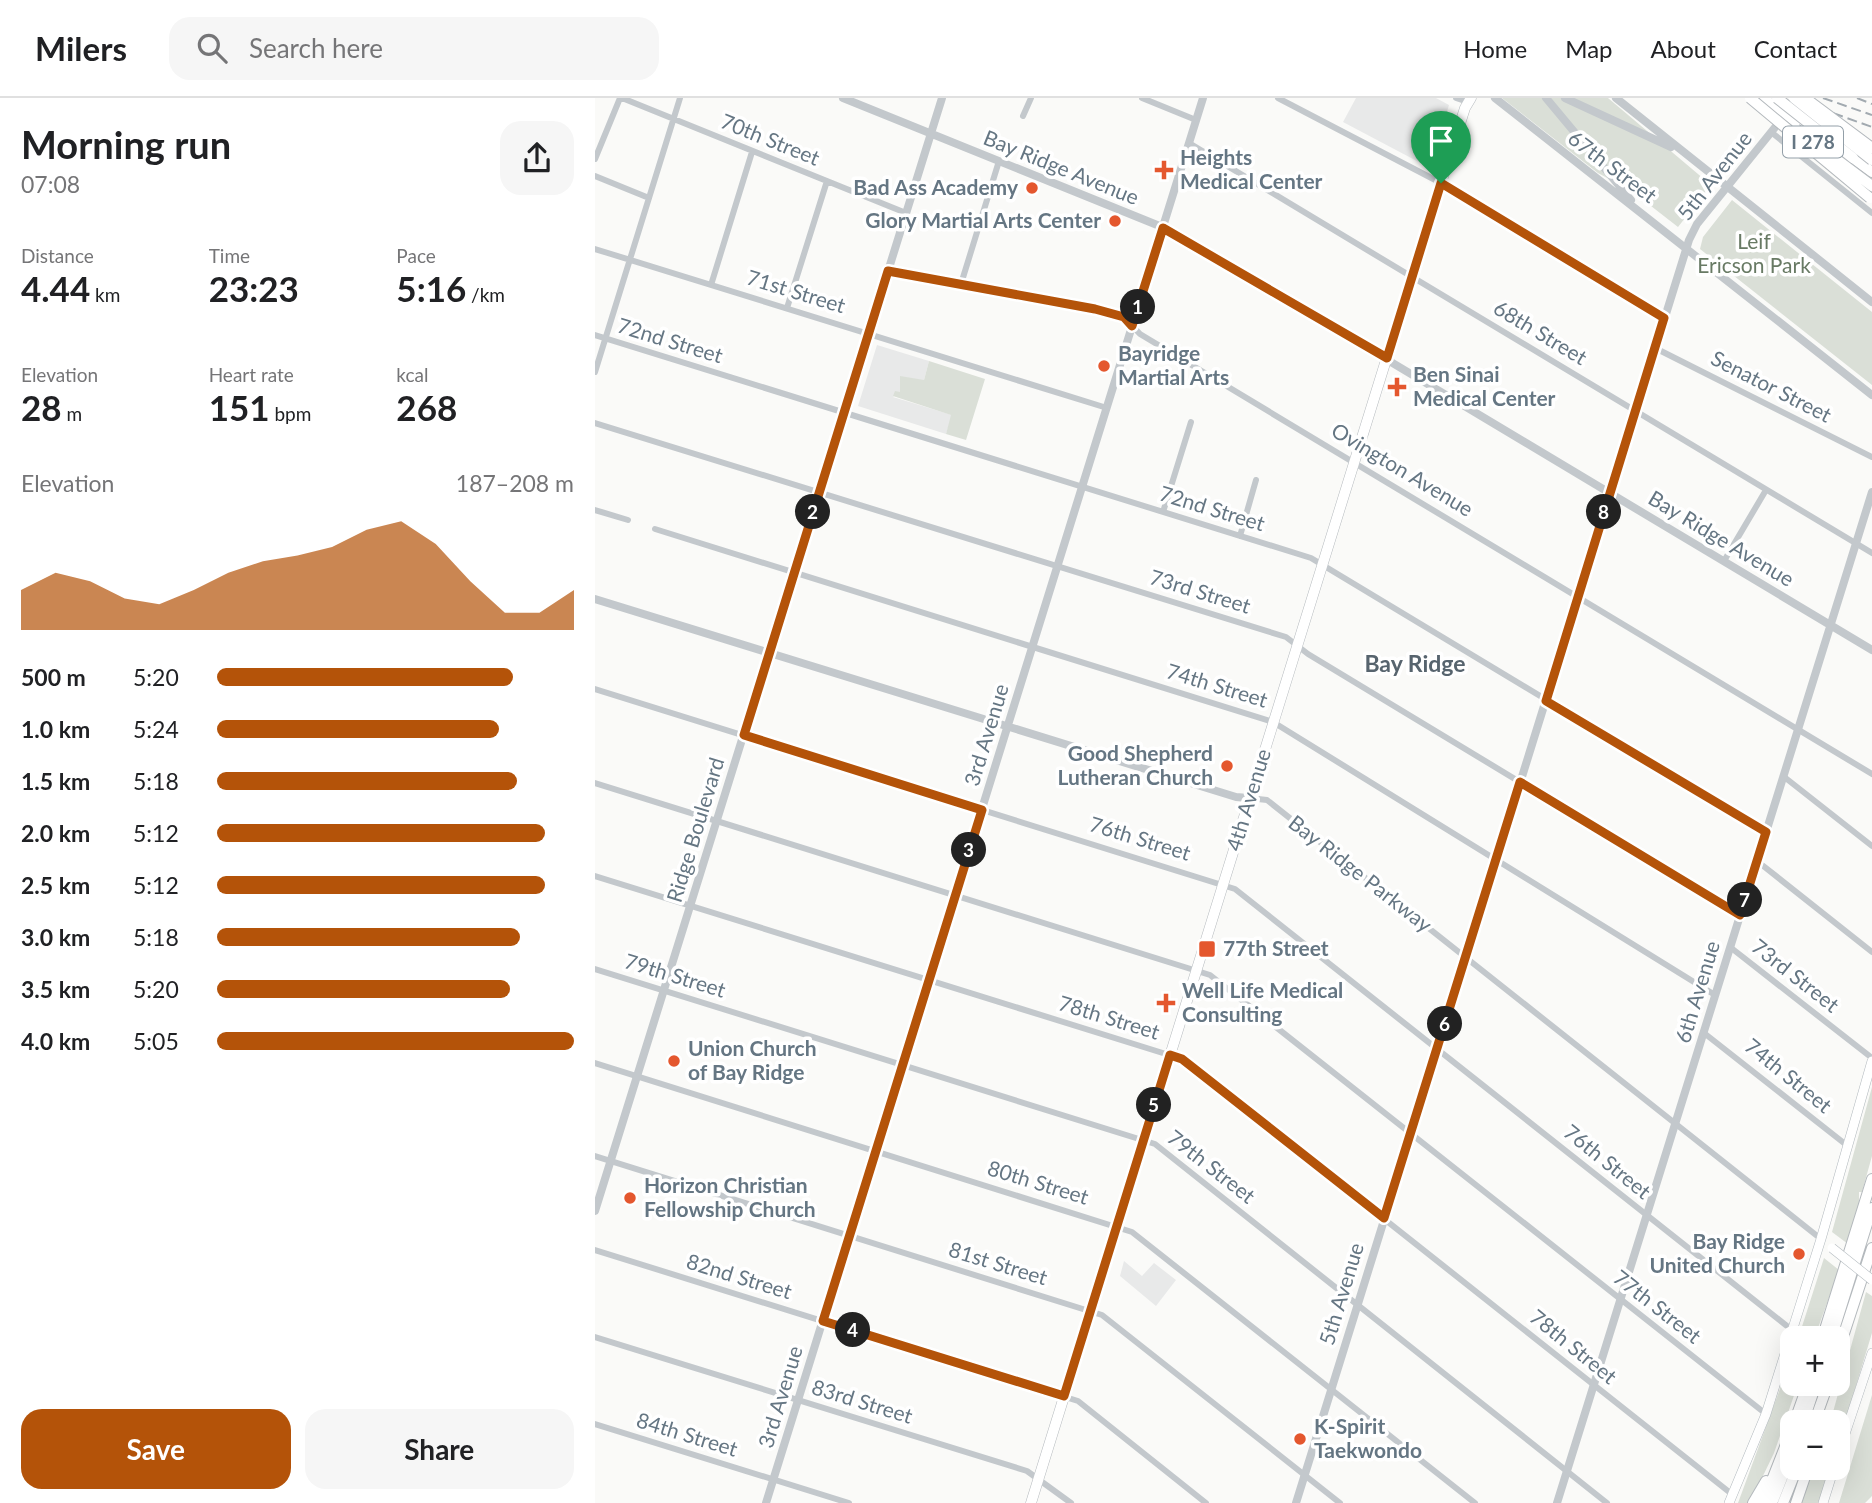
<!DOCTYPE html>
<meta charset="utf-8">
<style>
body{margin:0;font-family:Lato,sans-serif;background:#f6f6f6;color:#202124;height:100vh;display:flex;flex-direction:column;font-size:26px;white-space:nowrap}
*{box-sizing:border-box;margin:0}
p{font-size:23px;color:#757577}
.icon{flex:none;width:38px;height:38px;fill:none;stroke:currentColor;stroke-width:2;stroke-linecap:round;stroke-linejoin:round}
.map{position:relative;flex:1;overflow:hidden}
.side{display:flex;flex-direction:column;background:#fff;width:595px}
.side>*{flex:none}
.controls{position:absolute;left:1185px;top:1228px;display:grid;gap:14px}
.controls a{display:grid;place-items:center;width:70px;height:70px;border-radius:14px;background:#fff;box-shadow:0 7px 28px #0002;font-size:35px}
.pin{position:absolute;display:grid;place-items:center;width:60px;height:60px;color:#fff;margin:-72px -30px;border-radius:50% 50% 50% 0;rotate:-45deg;box-shadow:0 0 7px #0007}
.pin .icon{rotate:45deg}
.km{position:absolute;width:35px;height:35px;margin:-18px;border-radius:50%;background:#222;color:#fff;font-size:19px;line-height:35px;text-align:center}
.round{display:grid;place-items:center;flex:none;width:74px;height:74px;border-radius:21px;background:#f6f6f6}
.summary{display:flex;align-items:center;justify-content:space-between;height:119px;padding:0 21px}
h1{font-size:38px;font-weight:700;line-height:52px}
.stats{display:grid;grid-template-columns:repeat(3,1fr);gap:10px;height:119px;padding:7px 21px}
.stats div{display:grid;align-content:center}
.stats b{font-size:35px;font-weight:700}
.stats small{font-size:19px;font-weight:400}
.stats p{font-size:19px}
.chart{height:196px;padding:14px 21px}
.chart p{display:flex;justify-content:space-between}
.chart svg{width:100%;height:126px;margin-top:7px;fill:#b45309;opacity:.7}
.primary-button{display:flex;gap:14px;margin-top:auto;padding:14px 21px}
.primary-button a{flex:1;height:80px;border-radius:21px;background:#b45309;color:#fff;font-size:28px;font-weight:700;line-height:80px;text-align:center}
.primary-button a+a{background:#f6f6f6;color:#202124}
ul{padding:0 21px;list-style:none;font-size:23px}
li{display:grid;grid-template-columns:112px 84px 1fr;align-items:center;height:52px}
li i{height:18px;border-radius:9px;background:#b45309}
header{display:flex;align-items:center;gap:42px;box-sizing:border-box;height:98px;padding:0 35px;background:#fff;border-bottom:2px solid #e0e0e0}
header strong{font-size:33px}
nav{display:flex;gap:38px;margin-inline-start:auto;font-size:24px}
.search{width:490px;height:63px;background:#f6f6f6;display:flex;align-items:center;gap:18px;box-sizing:border-box;padding:0 24px;border-radius:21px;color:#757577;font-size:26px}
main{display:flex;flex:1;min-height:0}
.map>svg:first-child{display:block}
.built{fill:#e8e9e9}
.green{fill:#dadfd7}
.lines{fill:none;stroke-linecap:round;stroke-linejoin:round}
.secondary-casing{stroke:#b3babf;stroke-width:10}
.primary-casing{stroke:#b5babe;stroke-width:11}
.motorway-casing{stroke:#b4b9bd;stroke-width:12}
.minor{stroke:#c3c8cc;stroke-width:6}
.tertiary{stroke:#c3c8cc;stroke-width:8}
.secondary{stroke:#fff;stroke-width:9}
.primary{stroke:#fff;stroke-width:10}
.motorway{stroke:#fff;stroke-width:10}
.rail{stroke:#a2aab0;stroke-width:2;stroke-dasharray:10 5;stroke-linecap:butt}
.secondary-bridge-casing{stroke:#b3babf;stroke-width:10;stroke-linecap:butt}
.motorway-bridge-casing{stroke:#b4b9bd;stroke-width:12;stroke-linecap:butt}
.secondary-bridge{stroke:#fff;stroke-width:9}
.motorway-bridge{stroke:#fff;stroke-width:10}
.route-casing{stroke:#fff;stroke-width:14}
.route{stroke:#b45309;stroke-width:9}
.poi-dot{fill:#e4572e;stroke:#fff;stroke-width:2.5}
.labels{text-anchor:middle;stroke-width:7;stroke-linejoin:round;paint-order:stroke}
.shield{fill:#fff;stroke:#939fa8;stroke-width:2}
.shield-label{font-size:19px;font-weight:bold;fill:#657683}
.street-label{font-size:21px;fill:#657683;stroke:#fff}
.poi-label{font-size:21px;font-weight:bold;fill:#657683;stroke:#fff;text-anchor:start}
.park-label{font-size:21px;fill:#687a64;stroke:#fff}
.neighbourhood-label{font-size:23px;font-weight:bold;fill:#57646e;stroke:#fff}
</style>
<header>
<strong>Milers</strong>
<div class="search"><svg class="icon" aria-label="search" viewBox="0 0 24 24"><circle cx="10" cy="10" r="6"/><path d="M15 15l6 6"/></svg>Search here</div>
<nav><a>Home</a><a>Map</a><a>About</a><a>Contact</a></nav>
</header>
<main>
<section class="side">
<div class="summary"><div><h1>Morning run</h1><p>07:08</p></div><a class="round"><svg class="icon" aria-label="share" viewBox="0 0 24 24"><path d="M12 15V3M7 8l5-5 5 5M5 13v7h14v-7"/></svg></a></div>
<div class="stats">
<div><p>Distance</p><b>4.44<small> km</small></b></div>
<div><p>Time</p><b>23:23</b></div>
<div><p>Pace</p><b>5:16<small> /km</small></b></div>
</div>
<div class="stats">
<div><p>Elevation</p><b>28<small> m</small></b></div>
<div><p>Heart rate</p><b>151<small> bpm</small></b></div>
<div><p>kcal</p><b>268</b></div>
</div>
<div class="chart"><p><span>Elevation</span>187–208 m</p>
<svg viewBox="0 0 160 44" preserveAspectRatio="none"><path d="M0 44V30L10 24L20 27L30 33L40 35L50 30L60 24L70 20L80 18L90 15L100 9L110 6L120 14L130 27L140 38L150 38L160 30V44z"/></svg>
</div>
<ul>
<li><b>500 m</b>5:20<i style="width:83%"></i></li>
<li><b>1.0 km</b>5:24<i style="width:79%"></i></li>
<li><b>1.5 km</b>5:18<i style="width:84%"></i></li>
<li><b>2.0 km</b>5:12<i style="width:92%"></i></li>
<li><b>2.5 km</b>5:12<i style="width:92%"></i></li>
<li><b>3.0 km</b>5:18<i style="width:85%"></i></li>
<li><b>3.5 km</b>5:20<i style="width:82%"></i></li>
<li><b>4.0 km</b>5:05<i style="width:100%"></i></li>
</ul>
<div class="primary-button"><a>Save</a><a>Share</a></div>
</section>
<div class="map">
<svg width="1277" height="1405" viewBox="0 0 1277 1405">
<rect width="100%" height="100%" fill="#fafaf8"/>
<path class="built" d="M761 0H841L854 7 835 70 748 24Z
M282 247 334 263 329 282 307 283 305 294 298 299 357 317 351 336 263 308Z
M529 1163 547 1178 559 1165 581 1182 561 1208 525 1178Z"/>
<path class="green" d="M907 0H1013L1116 87 1083 129 1038 94 1003 75Z
M1137 102 1277 214V287L1105 151 1108 139Z
M334 263 390 281 371 342 351 336 356 317 298 298 300 293 305 294V278L329 282Z
M1277 989V1058L1267 1094H1264V1106L1253 1146 1237 1134Z
M1229 1160 1244 1172 1219 1241H1203Z
M1271 1194 1277 1198V1235L1243 1347 1242 1325H1235Z
M1197 1258V1286H1203L1179 1355 1155 1405H1143Z
M1277 1297V1398L1270 1405H1244Z
M1218 1370H1235L1224 1405H1204Z"/>
<g class="lines">
<g class="secondary-casing">
<path id="secondary" d="M1169 0 1212 33
M1242 1360 1277 1255
M1134 1405 1171 1316 1226 1141 1277 963
M1228 1405 1239 1370"/>
</g>
<g class="primary-casing">
<path id="primary" d="M436 1405 846 85 870 10 876 0"/>
</g>
<g class="motorway-casing">
<path id="motorway" d="M1258 60 1277 74
M1227 1241 1277 1081
M1236 1241 1277 1110
M1242 1257 1277 1150
M1199 1325 1213 1286
M1208 1325 1221 1286
M1219 1325 1233 1286
M1158 1405 1171 1383
M1168 1405 1197 1331
M1177 1405 1197 1355
M1188 1405 1202 1370
M1201 1405 1213 1370"/>
</g>
<path class="minor" d="M27 0 311 115
M547 0 601 22
M683 0 846 85 1069 220
M861 0 873 4
M428 18 436 0
M1176 34 1277 115
M594 45 1277 455
M0 61 25 0
M0 78 54 100
M0 151 512 310
M293 173 529 219 545 236 1277 676
M366 186 404 63
M116 187 157 54
M192 210 232 83
M0 237 716 460 1171 734
M1060 250 1277 359
M0 274 85 0
M0 325 691 539 713 556 1145 817
M0 412 33 422
M568 414 596 324
M60 431 678 624 1120 897
M645 438 661 382
M1129 463 1171 392
M0 591 640 791 1197 1232
M1188 678 1277 748
M0 685 615 877 1171 1316
M654 700 672 702 1226 1141
M1162 763 1277 854
M0 778 587 961 1138 1397
M1135 849 1277 960
M0 871 560 1046 1012 1405
M1109 935 1254 1049
M0 965 537 1134 880 1405
M0 1058 507 1217 745 1405
M0 1152 483 1303 611 1405
M0 1239 432 1373 476 1405
M0 1326 254 1405"/>
<path class="tertiary" d="M248 0 577 133 1277 552
M900 0 1277 297
M951 0 1036 102
M970 0 1076 49
M1021 0 1277 204
M0 501 641 699 654 700
M0 1113 347 0
M171 1405 608 0
M701 1405 1094 142 1102 126 1186 22
M962 1405 1277 394"/>
<use href="#secondary" class="secondary"/>
<use href="#primary" class="primary"/>
<use href="#motorway" class="motorway"/>
<path class="rail" d="M1196 0 1277 29
M1228 0 1277 17
M1262 0 1277 6"/>
<g class="secondary-bridge-casing">
<path id="secondary-bridge" d="M1237 1150 1277 1182"/>
</g>
<g class="motorway-bridge-casing">
<path id="motorway-bridge" d="M1155 0 1275 100
M1182 0 1258 60
M1199 0 1277 62
M1210 0 1277 50
M1201 31 1277 88"/>
</g>
<use href="#secondary-bridge" class="secondary-bridge"/>
<use href="#motorway-bridge" class="motorway-bridge"/>
</g>
<g class="lines">
<g class="route-casing">
<path id="route" d="M846 85 1069 220 951 603 1171 734 1145 817 925 684 789 1120 587 961 575 957 469 1298 228 1223 387 712 149 637 293 173 500 211 529 219 537 228 568 130 792 260Z"/>
</g>
<use href="#route" class="route"/>
</g>
<g class="poi-dot">
<path d="M565.5 61.5h7v7h7v7h-7v7h-7v-7h-7v-7h7z"/>
<circle cx="437" cy="90" r="7"/>
<circle cx="520" cy="123" r="7"/>
<circle cx="509" cy="268" r="7"/>
<path d="M798.5 278.5h7v7h7v7h-7v7h-7v-7h-7v-7h7z"/>
<circle cx="632" cy="668" r="7"/>
<rect x="603" y="842" width="18" height="18" rx="3.5"/>
<path d="M567.5 894.5h7v7h7v7h-7v7h-7v-7h-7v-7h7z"/>
<circle cx="79" cy="963" r="7"/>
<circle cx="35" cy="1100" r="7"/>
<circle cx="1204" cy="1156" r="7"/>
<circle cx="705" cy="1341" r="7"/>
</g>
<g class="labels">
<rect class="shield" x="1188" y="28.5" width="60" height="31" rx="5"/>
<g class="shield-label">
<text x="1218" y="51">I 278</text>
</g>
<g class="street-label">
<text transform="translate(175 42) rotate(22)" y="7">70th Street</text>
<text transform="translate(1017 69) rotate(37)" y="7">67th Street</text>
<text transform="translate(466 70) rotate(22)" y="7">Bay Ridge Avenue</text>
<text transform="translate(1120 78) rotate(-52)" y="7">5th Avenue</text>
<text transform="translate(201 194) rotate(17)" y="7">71st Street</text>
<text transform="translate(945 235) rotate(31)" y="7">68th Street</text>
<text transform="translate(75 243) rotate(17)" y="7">72nd Street</text>
<text transform="translate(1176 289) rotate(27)" y="7">Senator Street</text>
<text transform="translate(807 372) rotate(31)" y="7">Ovington Avenue</text>
<text transform="translate(617 411) rotate(17)" y="7">72nd Street</text>
<text transform="translate(1126 441) rotate(31)" y="7">Bay Ridge Avenue</text>
<text transform="translate(605 494) rotate(17)" y="7">73rd Street</text>
<text transform="translate(622 588) rotate(17)" y="7">74th Street</text>
<text transform="translate(392 637) rotate(-73)" y="7">3rd Avenue</text>
<text transform="translate(654 702) rotate(-73)" y="7">4th Avenue</text>
<text transform="translate(101 732) rotate(-73)" y="7">Ridge Boulevard</text>
<text transform="translate(545 741) rotate(17)" y="7">76th Street</text>
<text transform="translate(765 776) rotate(38)" y="7">Bay Ridge Parkway</text>
<text transform="translate(80 878) rotate(17)" y="7">79th Street</text>
<text transform="translate(1200 878) rotate(38)" y="7">73rd Street</text>
<text transform="translate(1103 894) rotate(-73)" y="7">6th Avenue</text>
<text transform="translate(514 920) rotate(17)" y="7">78th Street</text>
<text transform="translate(1193 978) rotate(39)" y="7">74th Street</text>
<text transform="translate(1012 1064) rotate(39)" y="7">76th Street</text>
<text transform="translate(616 1069) rotate(38)" y="7">79th Street</text>
<text transform="translate(443 1085) rotate(17)" y="7">80th Street</text>
<text transform="translate(403 1166) rotate(17)" y="7">81st Street</text>
<text transform="translate(144 1179) rotate(17)" y="7">82nd Street</text>
<text transform="translate(747 1196) rotate(-73)" y="7">5th Avenue</text>
<text transform="translate(1062 1209) rotate(38)" y="7">77th Street</text>
<text transform="translate(978 1249) rotate(39)" y="7">78th Street</text>
<text transform="translate(186 1299) rotate(-73)" y="7">3rd Avenue</text>
<text transform="translate(267 1304) rotate(17)" y="7">83rd Street</text>
<text transform="translate(92 1337) rotate(17)" y="7">84th Street</text>
</g>
<g class="poi-label">
<text x="585" y="67">Heights<tspan x="585" dy="24">Medical Center</tspan></text>
<text x="423" y="97" text-anchor="end">Bad Ass Academy</text>
<text x="506" y="130" text-anchor="end">Glory Martial Arts Center</text>
<text x="523" y="263">Bayridge<tspan x="523" dy="24">Martial Arts</tspan></text>
<text x="818" y="284">Ben Sinai<tspan x="818" dy="24">Medical Center</tspan></text>
<text x="618" y="663" text-anchor="end">Good Shepherd<tspan x="618" dy="24">Lutheran Church</tspan></text>
<text x="628" y="858">77th Street</text>
<text x="587" y="900">Well Life Medical<tspan x="587" dy="24">Consulting</tspan></text>
<text x="93" y="958">Union Church<tspan x="93" dy="24">of Bay Ridge</tspan></text>
<text x="49" y="1095">Horizon Christian<tspan x="49" dy="24">Fellowship Church</tspan></text>
<text x="1190" y="1151" text-anchor="end">Bay Ridge<tspan x="1190" dy="24">United Church</tspan></text>
<text x="719" y="1336">K-Spirit<tspan x="719" dy="24">Taekwondo</tspan></text>
</g>
<g class="park-label">
<text x="1159" y="151">Leif<tspan x="1159" dy="24">Ericson Park</tspan></text>
</g>
<g class="neighbourhood-label">
<text x="820" y="574">Bay Ridge</text>
</g>
</g>
</svg>
<div class="controls">
<a>+</a>
<a>−</a>
</div>
<div class="pin" style="left:846px;top:85px;background:#1e9e55"><svg class="icon" aria-label="arrive" viewBox="0 0 24 24"><path d="M6 21V4h12l-3 4 3 4H6"/></svg></div>
<b class="km" style="left:543px;top:209px">1</b>
<b class="km" style="left:218px;top:414px">2</b>
<b class="km" style="left:374px;top:752px">3</b>
<b class="km" style="left:258px;top:1232px">4</b>
<b class="km" style="left:559px;top:1007px">5</b>
<b class="km" style="left:850px;top:926px">6</b>
<b class="km" style="left:1150px;top:802px">7</b>
<b class="km" style="left:1009px;top:414px">8</b>
</div>
</main>
